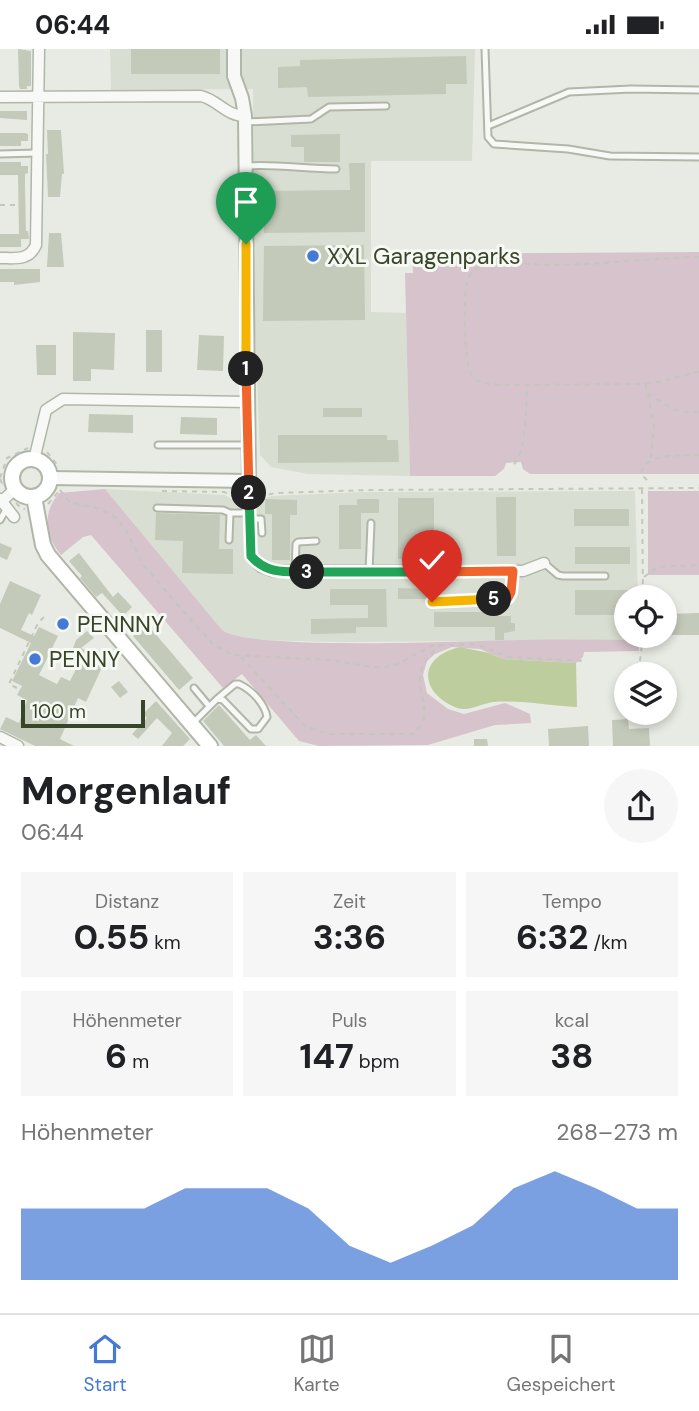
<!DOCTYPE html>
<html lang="de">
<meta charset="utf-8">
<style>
body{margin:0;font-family:"DM Sans",sans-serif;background:#f6f6f6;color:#202124;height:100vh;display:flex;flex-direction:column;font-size:26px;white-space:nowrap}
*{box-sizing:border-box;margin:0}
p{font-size:23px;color:#757577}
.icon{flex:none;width:38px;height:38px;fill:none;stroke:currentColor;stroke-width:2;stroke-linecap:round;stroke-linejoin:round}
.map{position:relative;height:697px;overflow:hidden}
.details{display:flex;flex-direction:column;background:#fff;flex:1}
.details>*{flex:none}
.buttons{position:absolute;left:614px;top:536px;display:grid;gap:14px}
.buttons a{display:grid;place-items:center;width:63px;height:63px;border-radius:50%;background:#fff;box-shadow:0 4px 10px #0003;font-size:35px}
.scale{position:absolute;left:21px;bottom:18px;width:124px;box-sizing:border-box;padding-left:7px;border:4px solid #39452a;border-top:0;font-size:19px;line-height:24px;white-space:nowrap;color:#39452a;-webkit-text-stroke:5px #f6f9f3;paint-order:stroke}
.pin{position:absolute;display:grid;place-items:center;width:60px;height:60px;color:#fff;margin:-72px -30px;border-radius:50% 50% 50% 0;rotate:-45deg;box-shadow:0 0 7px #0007}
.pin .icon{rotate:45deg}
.km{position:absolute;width:35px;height:35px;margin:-18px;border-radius:50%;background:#222;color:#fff;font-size:19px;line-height:35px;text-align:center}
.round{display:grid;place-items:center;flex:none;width:74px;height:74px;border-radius:37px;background:#f6f6f6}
.summary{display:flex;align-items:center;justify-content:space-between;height:119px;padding:0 21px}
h1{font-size:38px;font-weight:700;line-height:52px}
.figures{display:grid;grid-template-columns:repeat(3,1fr);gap:10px;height:119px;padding:7px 21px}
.figures div{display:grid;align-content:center;border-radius:0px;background:#f6f6f6;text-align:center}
.figures b{font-size:35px;font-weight:700}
.figures small{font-size:19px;font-weight:400}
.figures p{font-size:19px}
.chart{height:196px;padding:14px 21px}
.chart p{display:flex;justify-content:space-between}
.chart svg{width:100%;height:126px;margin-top:7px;fill:#4479d5;opacity:.7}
.status{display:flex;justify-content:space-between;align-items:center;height:49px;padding:0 35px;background:#fff;direction:ltr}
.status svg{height:19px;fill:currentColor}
.tabs{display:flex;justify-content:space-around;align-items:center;height:98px;border-top:2px solid #e0e0e0;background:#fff;font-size:19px;color:#757577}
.tabs a{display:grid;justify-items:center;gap:4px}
.tabs .current{color:#4479d5}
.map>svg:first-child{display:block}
.built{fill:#d8ded1}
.green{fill:#d6c3cc}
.water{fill:#becd9d}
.building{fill:#c3caba}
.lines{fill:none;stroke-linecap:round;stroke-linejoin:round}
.service-casing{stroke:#b0b6a8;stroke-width:9}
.minor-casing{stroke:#b0b6a8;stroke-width:13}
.tertiary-casing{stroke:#b0b6a8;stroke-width:16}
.secondary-casing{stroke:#b0b6a8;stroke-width:18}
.path{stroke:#c3c7bd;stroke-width:2;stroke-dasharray:5 5;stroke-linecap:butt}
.service{stroke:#f8f9f6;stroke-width:5}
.minor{stroke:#f8f9f6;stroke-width:10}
.tertiary{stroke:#f8f9f6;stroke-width:12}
.secondary{stroke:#fff;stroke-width:14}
.split-1-casing{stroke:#fff;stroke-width:14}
.split-2-casing{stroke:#fff;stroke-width:14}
.split-3-casing{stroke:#fff;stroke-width:14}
.split-4-casing{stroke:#fff;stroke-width:14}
.split-5-casing{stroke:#fff;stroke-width:14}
.split-6-casing{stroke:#fff;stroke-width:14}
.split-1{stroke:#f5b400;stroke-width:9}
.split-2{stroke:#f0652b;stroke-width:9}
.split-3{stroke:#22a559;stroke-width:9}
.split-4{stroke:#22a559;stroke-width:9}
.split-5{stroke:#f0652b;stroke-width:9}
.split-6{stroke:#f5b400;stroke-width:9}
.poi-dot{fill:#4479d5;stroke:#f6f9f3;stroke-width:2.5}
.labels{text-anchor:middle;stroke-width:6;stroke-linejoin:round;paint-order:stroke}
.poi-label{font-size:23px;fill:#39452a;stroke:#f6f9f3;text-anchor:start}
</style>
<div class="status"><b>06:44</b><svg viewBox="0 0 49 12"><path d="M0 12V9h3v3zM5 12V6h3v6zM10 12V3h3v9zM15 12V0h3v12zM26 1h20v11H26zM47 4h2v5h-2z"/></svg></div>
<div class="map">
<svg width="699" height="697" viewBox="0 0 699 697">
<rect width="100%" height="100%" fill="#e8ebe3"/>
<path class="built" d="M110 0H475L472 112H371V263L406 264 410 427 308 425 271 418 260 406 255 275 253 40 111 41Z
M105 440 225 446 234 452 255 453 271 447 366 443 635 442 638 548H626V586H639V591L339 593 254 591 234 588 222 581Z"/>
<path class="green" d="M699 203V425H530L523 420 521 413 506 414 504 420 495 427H410L405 224H413L412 205Z
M105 440 222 581C249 603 478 591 526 591 563 590 601 591 639 591V602L584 603 583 608 576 614 503 610 480 600 452 598 435 605 427 612 423 626 427 644 448 660 464 665 505 654 530 665 531 674 495 676 428 696 319 697 299 692 242 625 223 639 91 486 83 488 61 506C45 487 42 464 59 444Z
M648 442H699V526H648Z"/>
<path class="water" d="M460 598 489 604 503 610 576 614 577 658C550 657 521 651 494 653 482 654 470 663 457 659 419 644 417 608 460 598Z"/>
<path class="building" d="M18 0 31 2V37H27V40H20L19 37Z
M131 0H220V25H131Z
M466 7 467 35H446V45L308 48 307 38 278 39V18L300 17V11Z
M0 62H27V71L0 69Z
M47 81H61L64 125H62L60 148H48L46 105H48Z
M0 84H25L28 85V92H21V97H0Z
M340 85V113H304V98H291V86Z
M0 113H21V117H28V124L25 125V138L26 182H28L29 190H21V198H0V185H19L18 126H0Z
M349 114H365V183L264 184 263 142 350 141Z
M49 184H61L64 218H47Z
M364 196 365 271 263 272 264 197Z
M0 220H40V233L14 236V233H0Z
M146 281H162V323H146Z
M73 283 115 284 114 321 91 320V332H73Z
M199 286 224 287 223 322 197 321Z
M36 296H56V326H37Z
M323 359H362V368H323Z
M89 365 133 366V384L88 383Z
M181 368 217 369V386L180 385Z
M278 386H387V391H398L399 413 278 414Z
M496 448H516V507H497Z
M398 449H434V510H398Z
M265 450 297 451V466H290V511H272V465H265Z
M357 450H379V464H361V500H339V456H357Z
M574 460H629V477H574Z
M156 464 220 466 219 500H233V525L182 524 183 492 155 491Z
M0 494 12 499 7 511 0 508Z
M575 498H630V515H575Z
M79 504 113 548 118 543 132 558 123 567 102 544 96 548 80 529 82 527 69 512Z
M10 532 41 546 32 566 29 564 21 581 34 587 39 578 58 587 39 626 57 635 61 628 70 632 80 612 70 608 76 591 87 582 94 589 81 599 105 612 86 653 78 649 60 690 74 697H35L0 680 6 668 19 674 27 651 17 646 22 637 12 632 31 594 0 579V555Z
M398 539 428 540V550H398Z
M330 540H386L387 578H356V584L311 585V570L368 569V556H330Z
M575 541H630V548H626V566H575Z
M434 563H495V567H511V574H515V582L504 584V591H495V578H434Z
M699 564V586H665V565Z
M147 575 193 629 179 641 133 587Z
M119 632 128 643 120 649 111 638Z
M156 652 190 690 183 697H162L172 684 157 669 138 690 132 685 147 669 143 665Z
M219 656 250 691 256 686 266 697H224L203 672Z
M628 670 629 680 649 679 650 697H613L612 671Z
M588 677 589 697H549L548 680Z
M474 690H487L488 697H474Z"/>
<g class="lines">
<g class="service-casing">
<path id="service" d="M485 0 488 88 494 95 568 100 610 107 699 108
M247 73 311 70 329 58 386 57
M488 77 569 43 631 40 699 41
M0 105 36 104
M246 117C277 115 306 120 336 120
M158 396H248
M157 459 223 461 230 464H249
M249 470H261L262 484
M0 471 7 459
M229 491 230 464
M544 514 558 526 563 527H605
M295 523 296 495 298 493 316 492
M369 523 371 474
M432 553 508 549 511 543 513 522
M194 639 209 657
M193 674 217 650 223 651 251 680H258L267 668C265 655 252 641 239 635H235L217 650"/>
</g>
<g class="minor-casing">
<path id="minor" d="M0 48 201 47C218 51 226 67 245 67
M0 209C15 209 29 212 36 196L39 0
M34 411 46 361 63 350 247 353
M249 432 251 507 261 518 272 522H523L544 514
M0 450 14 468
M2 452 15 440
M0 688 18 697"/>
</g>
<g class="tertiary-casing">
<path id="tertiary" d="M50 429 249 432 245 67 242 49 234 27V0"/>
</g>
<g class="secondary-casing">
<path id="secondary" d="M12 429a19 19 0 1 1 38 0a19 19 0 1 1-38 0Z
M34 448 43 496 48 506 210 697"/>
</g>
<path class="path" d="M0 156H28
M699 208C652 209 606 215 559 216 534 217 503 210 479 219 473 221 470 224 468 230 463 241 464 315 471 325 478 335 489 335 500 336L645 335 648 344C663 354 680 368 699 362
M646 335C665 333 680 326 699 323
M648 345 654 378 651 409
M47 403 59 418
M514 415C527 402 526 356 527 337
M0 429 7 409 28 399
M0 430 4 438
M647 431 641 425C646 402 680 408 699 406
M642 440 643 548
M60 441 70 453 101 460 115 468 126 481 143 515 175 553 213 595 233 606 330 611 381 619 396 616 431 597 470 595 482 597 508 608 586 612
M162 442 224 443 239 449
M259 448 275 444 368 441 699 439
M16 454 22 460H25
M48 455 60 441
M644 528 657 518 699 516
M241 608 305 677 328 685H413C437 664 415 648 421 622 424 611 433 603 441 595
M640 612 643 586
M17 639 9 635 38 574 44 568"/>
<use href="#service" class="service"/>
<use href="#minor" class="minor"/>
<use href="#tertiary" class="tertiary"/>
<use href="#secondary" class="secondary"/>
</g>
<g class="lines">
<g class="split-1-casing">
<path id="split-1" d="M246 195V320"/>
</g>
<g class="split-2-casing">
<path id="split-2" d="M246 320 249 444"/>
</g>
<g class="split-3-casing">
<path id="split-3" d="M249 444 251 507C266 525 285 523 307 523"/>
</g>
<g class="split-4-casing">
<path id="split-4" d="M307 523H431"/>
</g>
<g class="split-5-casing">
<path id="split-5" d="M431 523 513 522 511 543 508 549 494 550"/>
</g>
<g class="split-6-casing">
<path id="split-6" d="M432 553 494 550"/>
</g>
<use href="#split-1" class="split-1"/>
<use href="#split-2" class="split-2"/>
<use href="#split-3" class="split-3"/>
<use href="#split-4" class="split-4"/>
<use href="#split-5" class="split-5"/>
<use href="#split-6" class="split-6"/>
</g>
<g class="poi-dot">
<circle cx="313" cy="207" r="7"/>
<circle cx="63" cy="575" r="7"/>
<circle cx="35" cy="610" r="7"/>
</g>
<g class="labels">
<g class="poi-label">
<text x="327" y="215">XXL Garagenparks</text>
<text x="77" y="583">PENNNY</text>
<text x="49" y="618">PENNY</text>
</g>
</g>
</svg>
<div class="buttons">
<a><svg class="icon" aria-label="locate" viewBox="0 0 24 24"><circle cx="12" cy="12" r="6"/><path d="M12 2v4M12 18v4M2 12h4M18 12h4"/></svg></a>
<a><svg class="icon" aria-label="layers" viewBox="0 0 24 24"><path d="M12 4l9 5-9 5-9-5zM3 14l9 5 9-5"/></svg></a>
</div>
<div class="scale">100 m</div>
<div class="pin" style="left:246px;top:195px;background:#1e9e55"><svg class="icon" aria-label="arrive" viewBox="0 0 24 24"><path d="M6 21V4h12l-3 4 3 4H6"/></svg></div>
<div class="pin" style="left:432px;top:553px;background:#d93025"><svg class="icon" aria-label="check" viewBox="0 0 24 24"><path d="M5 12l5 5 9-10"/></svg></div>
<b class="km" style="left:246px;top:320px">1</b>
<b class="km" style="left:249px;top:444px">2</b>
<b class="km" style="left:307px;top:523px">3</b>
<b class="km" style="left:494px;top:550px">5</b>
</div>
<section class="details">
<div class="summary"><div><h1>Morgenlauf</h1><p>06:44</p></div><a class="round"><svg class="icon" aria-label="share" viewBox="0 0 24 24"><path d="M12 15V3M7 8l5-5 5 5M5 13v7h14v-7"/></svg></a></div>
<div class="figures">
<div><p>Distanz</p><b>0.55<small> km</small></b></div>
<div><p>Zeit</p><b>3:36</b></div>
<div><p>Tempo</p><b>6:32<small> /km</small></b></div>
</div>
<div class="figures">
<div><p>Höhenmeter</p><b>6<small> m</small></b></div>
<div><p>Puls</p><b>147<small> bpm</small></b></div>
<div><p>kcal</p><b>38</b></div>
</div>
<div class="chart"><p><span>Höhenmeter</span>268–273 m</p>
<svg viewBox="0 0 160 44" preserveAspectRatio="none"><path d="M0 44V19L10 19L20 19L30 19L40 12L50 12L60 12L70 19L80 32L90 38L100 32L110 25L120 12L130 6L140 12L150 19L160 19V44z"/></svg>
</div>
</section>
<nav class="tabs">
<a class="current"><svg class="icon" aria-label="home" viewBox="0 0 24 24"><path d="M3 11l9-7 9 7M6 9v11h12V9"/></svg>Start</a>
<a><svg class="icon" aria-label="map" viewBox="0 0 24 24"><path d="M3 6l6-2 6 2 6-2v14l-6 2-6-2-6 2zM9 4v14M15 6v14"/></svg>Karte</a>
<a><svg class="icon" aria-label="saved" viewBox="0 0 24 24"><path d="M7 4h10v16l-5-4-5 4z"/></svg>Gespeichert</a>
</nav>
